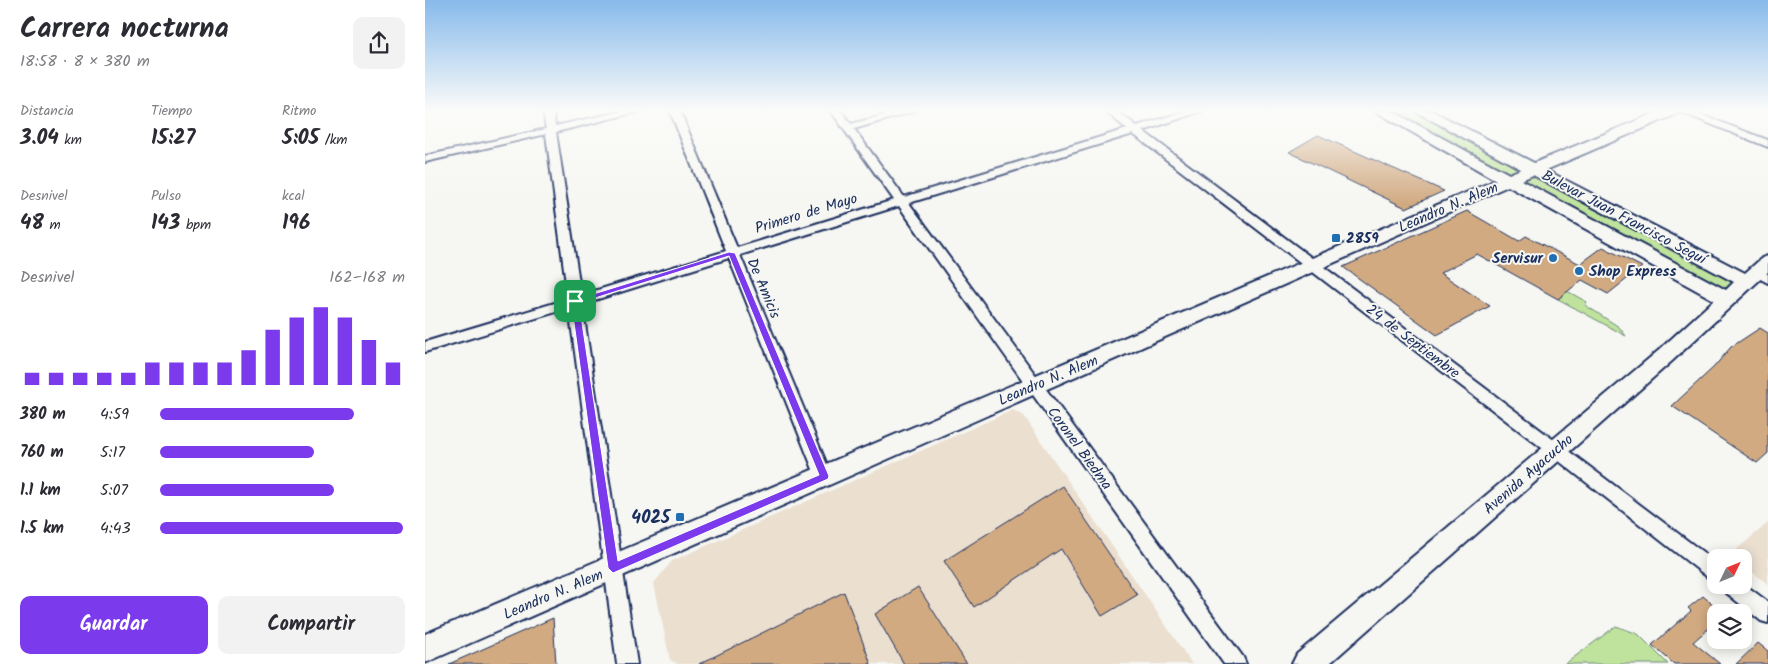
<!DOCTYPE html>
<html lang="es">
<meta charset="utf-8">
<style>
body{margin:0;font-family:Kalam,sans-serif;background:#f2f2f3;color:#2b2b33;height:100vh;display:flex;flex-direction:column;font-size:19px;white-space:nowrap}
*{box-sizing:border-box;margin:0}
p{font-size:16px;color:#7c7c81}
.icon{flex:none;width:28px;height:28px;fill:none;stroke:currentColor;stroke-width:2;stroke-linecap:round;stroke-linejoin:round}
.map{position:relative;flex:1;overflow:hidden}
.side{display:flex;flex-direction:column;background:#fff;width:425px}
.side>*{flex:none}
.needle{width:32px;rotate:47deg}
.buttons{position:absolute;left:1282px;top:549px;display:grid;gap:10px}
.buttons a{display:grid;place-items:center;width:45px;height:45px;border-radius:10px;background:#fff;box-shadow:0 2px 12px #0003;font-size:25px}
.pin{position:absolute;display:grid;place-items:center;width:42px;height:42px;color:#fff;margin:-21px;border-radius:10px;box-shadow:0 2px 8px #0006}
.round{display:grid;place-items:center;flex:none;width:52px;height:52px;border-radius:10px;background:#f2f2f3}
.head{display:flex;align-items:center;justify-content:space-between;height:85px;padding:0 20px}
h1{font-size:28px;font-weight:600;line-height:38px}
.figures{display:grid;grid-template-columns:repeat(3,1fr);gap:8px;height:85px;padding:5px 20px}
.figures div{display:grid;align-content:center}
.figures b{font-size:21px;font-weight:600}
.figures small{font-size:14px;font-weight:400}
.figures p{font-size:14px}
.chart{height:140px;padding:10px 20px}
.chart p{display:flex;justify-content:space-between}
.chart svg{width:100%;height:90px;margin-top:5px;stroke:#7c3aed;stroke-width:6}
.action{display:flex;gap:10px;margin-top:auto;padding:10px 20px}
.action a{flex:1;height:58px;border-radius:10px;background:#7c3aed;color:#fff;font-size:20px;font-weight:600;line-height:58px;text-align:center}
.action a+a{background:#f2f2f3;color:#2b2b33}
ul{padding:0 20px;list-style:none;font-size:16px}
li{display:grid;grid-template-columns:80px 60px 1fr;align-items:center;height:38px}
li i{height:12px;border-radius:6px;background:#7c3aed}
main{display:flex;flex:1;min-height:0}
.map>svg:first-child{display:block}
.built{fill:#ebdfd0}
.green{fill:#bfe29c;stroke:#6d887d}
.building{fill:#d1aa82;stroke:#1b2f5e}
.lines{fill:none;stroke-linecap:round;stroke-linejoin:round}
.minor-casing{stroke:#1b2f5e;stroke-width:4}
.secondary-casing{stroke:#1b2f5e;stroke-width:4}
.minor{fill:#f6f6f2;fill-rule:evenodd}
.secondary{fill:#f6f6f2;fill-rule:evenodd}
.route{fill:#7c3aed;stroke:#fff;fill-rule:evenodd}
.poi-dot{fill:#1f6fb2;stroke:#f6f6f2;stroke-width:2}
.labels{text-anchor:middle;stroke-width:4;stroke-linejoin:round;paint-order:stroke}
.street-label{font-size:15px;fill:#1b2f5e;stroke:#f6f6f2}
.poi-label{font-size:15px;font-weight:bold;fill:#1b2f5e;stroke:#f6f6f2;text-anchor:start}
.near-poi-label{font-size:18px;font-weight:bold;fill:#1b2f5e;stroke:#f6f6f2;text-anchor:end}
</style>
<main>
<section class="side">
<div class="head"><div><h1>Carrera nocturna</h1><p>18:58 · 8 × 380 m</p></div><a class="round"><svg class="icon" aria-label="share" viewBox="0 0 24 24"><path d="M12 15V3M7 8l5-5 5 5M5 13v7h14v-7"/></svg></a></div>
<div class="figures">
<div><p>Distancia</p><b>3.04<small> km</small></b></div>
<div><p>Tiempo</p><b>15:27</b></div>
<div><p>Ritmo</p><b>5:05<small> /km</small></b></div>
</div>
<div class="figures">
<div><p>Desnivel</p><b>48<small> m</small></b></div>
<div><p>Pulso</p><b>143<small> bpm</small></b></div>
<div><p>kcal</p><b>196</b></div>
</div>
<div class="chart"><p><span>Desnivel</span>162–168 m</p>
<svg viewBox="0 0 160 44" preserveAspectRatio="none"><path d="M5 44V38M15 44V38M25 44V38M35 44V38M45 44V38M55 44V33M65 44V33M75 44V33M85 44V33M95 44V27M105 44V17M115 44V11M125 44V6M135 44V11M145 44V22M155 44V33"/></svg>
</div>
<ul>
<li><b>380 m</b>4:59<i style="width:79%"></i></li>
<li><b>760 m</b>5:17<i style="width:63%"></i></li>
<li><b>1.1 km</b>5:07<i style="width:71%"></i></li>
<li><b>1.5 km</b>4:43<i style="width:99%"></i></li>
</ul>
<div class="action"><a>Guardar</a><a>Compartir</a></div>
</section>
<div class="map">
<svg width="1343" height="664" viewBox="0 0 1343 664">
<rect width="100%" height="100%" fill="#f6f6f2"/>
<filter id="ink" filterUnits="userSpaceOnUse"><feTurbulence type="fractalNoise" baseFrequency=".02" numOctaves="2"/><feDisplacementMap in="SourceGraphic" scale="10" xChannelSelector="R" yChannelSelector="G"/><feConvolveMatrix kernelMatrix="1 2 1 2 8 2 1 2 1" color-interpolation-filters="sRGB"/></filter>
<g filter="url(#ink)">
<path class="built" d="M588 410 599 416 767 664H253L245 660 229 583 247 561Z
M1343 523V584L1319 566V558L1305 555Z"/>
<path class="green" d="M957 111H997L1321 281 1302 299Z
M1142 291 1162 302 1160 305 1194 327 1201 336 1133 299Z
M1191 626 1213 634 1243 664H1140Z"/>
<path class="building" d="M893 135 1019 191 981 208 864 152Z
M1042 211 1094 241 1101 236 1155 264 1178 247 1217 267 1183 294 1157 280 1133 299 1052 254 1015 273 1065 306 1012 335 918 267Z
M1335 328 1343 333V453L1332 463 1247 406 1289 367 1306 347Z
M638 486 712 595 677 616 636 549 549 607 519 561Z
M493 587 542 664H479L450 614Z
M419 592 446 664H274L343 630Z
M1278 596 1291 607V622L1268 642 1295 664H1249L1227 645 1266 611 1263 608Z
M128 618 131 664H24Z
M1333 643 1343 651V664H1311Z"/>
<g class="lines">
<g class="minor-casing">
<path id="minor" d="M118 111H128L130 126 199 111H216L131 132 156 295 301 251 245 111H255L312 248 469 200 406 111H416L426 124 475 111H490L429 129 479 197 702 129 680 111H691L712 126 762 111H777L718 131 1291 562V581L1285 579 1125 454 708 134 484 203 818 657 821 664H799L474 206 315 255 407 477 405 482 399 484 393 482 391 477 304 258 157 304 212 664H192L144 308 0 352V342L143 299 121 134 0 162V156L121 129Z
M1253 111H1266L1343 140V147Z
M1330 269 1343 274V283L1324 273 1326 270Z
M1319 584 1343 602V623L1336 621 1299 591 1297 585Z"/>
</g>
<g class="secondary-casing">
<path id="secondary" d="M950 111H967L1084 174 1096 169 990 111H1007L1109 163 1235 111H1254L1252 114 1121 170 1320 273 1337 258 1343 256V272L1247 361 904 664H867L872 654 1233 351 1289 300 1083 186 0 663V634L1071 180ZM1108 175 1309 282 1301 290 1096 180Z"/>
</g>
<use href="#minor" class="minor"/>
<use href="#secondary" class="secondary"/>
</g>
</g>
<linearGradient id="sky" x2="0" y2="1"><stop stop-color="#87baeb"/><stop offset="0.54" stop-color="#fbfbf9"/><stop offset="1" stop-color="#fbfbf9" stop-opacity="0"/></linearGradient>
<rect width="1343" height="204" fill="url(#sky)"/>
<path class="route" d="M304 252 310 253 404 476 403 479 188 573 183 568 146 301ZM304 256 394 475 193 561 154 303Z"/>
<g class="poi-dot">
<rect x="906" y="233" width="10" height="10" rx="2.5"/>
<circle cx="1128" cy="258" r="5"/>
<circle cx="1154" cy="271" r="5"/>
<rect x="250" y="512" width="10" height="10" rx="2.5"/>
</g>
<g class="labels">
<g class="street-label">
<text transform="translate(1023 207) rotate(-23)" y="5">Leandro N. Alem</text>
<text transform="translate(381 213) rotate(-17)" y="5">Primero de Mayo</text>
<text transform="translate(1199 217) rotate(28)" y="5">Bulevar Juan Francisco Seguí</text>
<text transform="translate(339 288) rotate(67)" y="5">De Amicis</text>
<text transform="translate(988 341) rotate(37)" y="5">24 de Septiembre</text>
<text transform="translate(623 380) rotate(-23)" y="5">Leandro N. Alem</text>
<text transform="translate(655 448) rotate(54)" y="5">Coronel Biedma</text>
<text transform="translate(1103 474) rotate(-41)" y="5">Avenida Ayacucho</text>
<text transform="translate(128 594) rotate(-23)" y="5">Leandro N. Alem</text>
</g>
<g class="poi-label">
<text x="921" y="243">2859</text>
<text x="1118" y="263" text-anchor="end">Servisur</text>
<text x="1164" y="276">Shop Express</text>
</g>
<g class="near-poi-label">
<text x="245" y="523">4025</text>
</g>
</g>
</svg>
<div class="buttons">
<a><svg class="needle" viewBox="-14 -14 28 28"><path d="M0-13l5 13h-10z" fill="#e53935"/><path d="M0 13l5-13h-10z" fill="#7c7c81"/></svg></a>
<a><svg class="icon" aria-label="layers" viewBox="0 0 24 24"><path d="M12 4l9 5-9 5-9-5zM3 14l9 5 9-5"/></svg></a>
</div>
<div class="pin" style="left:150px;top:301px;background:#1e9e55"><svg class="icon" aria-label="arrive" viewBox="0 0 24 24"><path d="M6 21V4h12l-3 4 3 4H6"/></svg></div>
</div>
</main>
